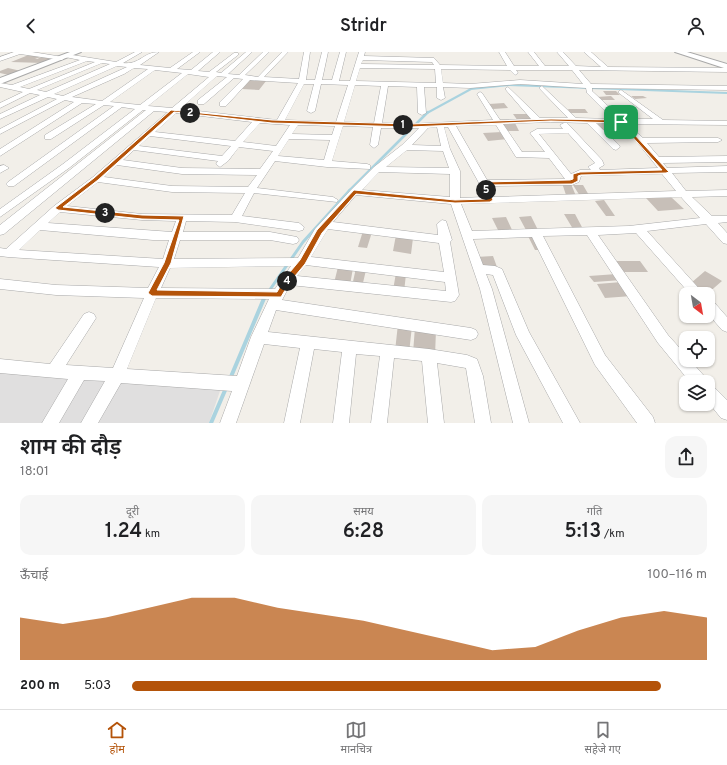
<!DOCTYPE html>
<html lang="hi">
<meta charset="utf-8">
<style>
body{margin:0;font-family:Overpass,"Noto Sans Devanagari",sans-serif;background:#f6f6f6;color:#202124;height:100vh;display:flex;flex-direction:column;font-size:15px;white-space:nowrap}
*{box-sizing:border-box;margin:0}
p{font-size:13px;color:#757577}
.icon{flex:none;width:22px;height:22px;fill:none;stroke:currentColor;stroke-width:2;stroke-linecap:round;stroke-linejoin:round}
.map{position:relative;height:371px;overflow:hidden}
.sheet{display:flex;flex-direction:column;background:#fff;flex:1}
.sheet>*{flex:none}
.needle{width:26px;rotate:149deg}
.fabs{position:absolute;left:679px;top:235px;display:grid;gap:8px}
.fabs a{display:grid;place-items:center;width:36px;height:36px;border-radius:8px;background:#fff;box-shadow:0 1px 3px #0004;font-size:20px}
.pin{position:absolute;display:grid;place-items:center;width:34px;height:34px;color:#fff;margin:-17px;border-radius:8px;box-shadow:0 2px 6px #0006}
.km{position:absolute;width:20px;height:20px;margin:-10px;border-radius:50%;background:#222;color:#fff;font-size:11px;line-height:20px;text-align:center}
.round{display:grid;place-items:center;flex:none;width:42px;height:42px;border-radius:12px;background:#f6f6f6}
.headline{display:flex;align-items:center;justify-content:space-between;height:68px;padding:0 20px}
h1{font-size:22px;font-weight:600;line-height:30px}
.figures{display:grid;grid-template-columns:repeat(3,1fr);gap:6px;height:68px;padding:4px 20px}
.figures div{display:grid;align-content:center;border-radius:10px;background:#f6f6f6;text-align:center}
.figures b{font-size:20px;font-weight:600}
.figures small{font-size:11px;font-weight:400}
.figures p{font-size:11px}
.chart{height:112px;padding:8px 20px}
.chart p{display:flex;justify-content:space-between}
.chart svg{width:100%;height:72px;margin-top:4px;fill:#b45309;opacity:.7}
ul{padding:0 20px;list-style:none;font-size:13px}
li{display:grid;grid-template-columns:64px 48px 1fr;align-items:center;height:30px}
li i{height:10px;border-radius:5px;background:#b45309}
header{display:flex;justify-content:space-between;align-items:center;height:52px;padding:0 20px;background:#fff;font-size:18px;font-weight:600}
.menu{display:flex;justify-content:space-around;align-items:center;height:56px;border-top:1px solid #e0e0e0;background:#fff;font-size:11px;color:#757577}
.menu a{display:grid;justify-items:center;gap:2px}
.menu .on{color:#b45309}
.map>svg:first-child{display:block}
.residential{fill:#e0dfdf}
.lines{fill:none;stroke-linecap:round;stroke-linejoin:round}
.stream-far3{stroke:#aad3df;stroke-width:2}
.stream-far2{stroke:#aad3df;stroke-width:2.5}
.stream-far1{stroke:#aad3df;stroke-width:3}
.stream{stroke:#aad3df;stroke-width:4}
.building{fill:#c7bfb8}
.minor-casing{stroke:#a9a9a9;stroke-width:1}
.tertiary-casing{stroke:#a9a9a9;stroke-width:2}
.minor{fill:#fff;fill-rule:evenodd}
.tertiary{fill:#fff;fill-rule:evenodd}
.route{fill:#b45309;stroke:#fff;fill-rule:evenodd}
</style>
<header><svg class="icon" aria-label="back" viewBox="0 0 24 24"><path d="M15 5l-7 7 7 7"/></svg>Stridr<svg class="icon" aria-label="person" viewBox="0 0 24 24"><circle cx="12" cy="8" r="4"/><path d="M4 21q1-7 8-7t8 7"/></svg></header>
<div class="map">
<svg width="727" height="371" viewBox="0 0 727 371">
<rect width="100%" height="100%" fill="#f2efe9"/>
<path class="residential" d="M0 316 221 336 209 371H0Z"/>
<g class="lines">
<path class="stream-far3" d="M427 61 471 37 509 33 727 41"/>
<path class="stream-far2" d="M349 139 428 60"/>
<path class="stream-far1" d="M269 239 303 190 350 138"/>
<path class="stream" d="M230 327 265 244
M211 371 226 336"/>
</g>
<path class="building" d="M31 2 43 4 35 7H37L44 4 56 6 43 11 11 10Z
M8 16 21 19 9 23 0 21V19Z
M250 28 266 29 259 38 242 37Z
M603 39H616L620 43H606Z
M611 44 615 48H601L597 45Z
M631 44H643L647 46 635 47Z
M504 51 508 56 493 57 489 52Z
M568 57H585L588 61H570Z
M513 62H529L534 68 518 69Z
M501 71H515L519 79H506Z
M605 71 612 79H603L597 72Z
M502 80 508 87 488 89 483 81Z
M562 131 571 132 576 144 566 143Z
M573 133H583L590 145 580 144Z
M671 145 684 157 658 159 646 146Z
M604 148 615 164H606L595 149Z
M564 162H575L583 177H573Z
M531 164 538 178H526L519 165Z
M506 165 513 180H499L492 166Z
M363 179 372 180 367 196 358 195Z
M396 183 413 186 411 202 393 199Z
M528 184H536L543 198H535Z
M493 204 497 215 479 216 476 205Z
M614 209H640L648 220H621Z
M338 215 353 216 350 233 334 231Z
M356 216 366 218 362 235 352 234Z
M705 219 722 229 707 242 691 231Z
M396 221 406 222 404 240 393 238Z
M617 222 622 228 594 230 589 224Z
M622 230 632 244 605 246 597 232Z
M398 272 412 274 409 301 395 299Z
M415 275 436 278 435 304 413 301Z"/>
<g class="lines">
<g class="minor-casing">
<path id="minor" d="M14 0H32L63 5 66 2 116 10 135 0H142L123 11C140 13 143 0 159 0L140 13 170 16 193 0H200L177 17 191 18 213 0H220L198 19 209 20 234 1H238V3L216 20 221 21 246 0H252L228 22 239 23 263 0H269L245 23 258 25 282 0H288L264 25 299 27 304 0H310L306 28H315L322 0H328L322 28H332L340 0H346L339 29H350L359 0H365L364 4 434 6 440 13 507 14 499 0H505L514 14H539L528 0H534L545 14H569L557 0H563L576 14 601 15 584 0H591L608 15 727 16V20L579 18 591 32 727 34V38L592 36V39L622 67H653L619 41V39L621 38 663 68 727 69V73L627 72 643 86H718L722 88 718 90 647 91 659 105 727 104V110L663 111 667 116 727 114V120L672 121 686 139 727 138V144L692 145 712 164H727V170L718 171 727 181V192L723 191 706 172 647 179 704 242H690L636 181 598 183 668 283 686 303V308H690L705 325 708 330H690L658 291 587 183 543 184 605 303 653 365 655 371H637L595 313 532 185 473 187 483 213 495 214 502 217 529 280 580 371H563L516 283 493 223 486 222 492 237 529 371H513L480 237 451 152 356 143 333 170 438 183 437 172 442 168 446 169 452 188 450 190 459 243 455 249 451 250 290 233 282 248 471 276 476 278 478 282 476 286 471 288 276 258 268 280 429 297 467 303 477 307 483 324 491 371H475L466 316 437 311 444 371H428L422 309 394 306 387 371H371L380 304 356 302 349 371H333L342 300 314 297 300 371H284L300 296 264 292 236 371H220L232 339 121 331 98 371H81L105 329 84 328 59 371H42L68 327 0 321V307L50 312 84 262 89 260 94 262 96 266 66 313 113 316 144 246 56 243 0 237V227L56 233 148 236 159 215 8 205 0 204V196L6 197 54 154 93 125 168 60 154 59 4 182 0 183V173L146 58H143L69 116 0 165V157L63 112 135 57 122 55 14 134H8L6 132 8 130 114 54 104 53 51 87H45V83L96 52 82 51 0 104V97L74 50 65 48 0 82V77L57 47 48 45 0 67V62L40 43 30 41 0 56V51L23 40 0 35V31L12 33 80 8 65 5 62 8 20 2 0 9V5ZM363 8 432 10 434 13 361 12ZM87 9 95 10 29 37 20 35ZM102 11 110 12 46 40 37 38ZM117 14 127 15 63 44 54 42ZM134 16 148 17 102 49 72 45 124 22ZM360 16 435 17 436 31 356 29ZM441 17 510 18 515 23 518 21 516 18H572L583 32 520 28 470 32 443 31ZM155 18 182 21 140 53 110 50ZM188 22 209 25 172 56 148 54ZM217 24 227 25 198 48V52H204L234 26 243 27 220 50V54H226L250 28 298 31 277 68 180 57ZM304 32H314L307 59 311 61 315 59 321 32 348 33 336 70 285 68ZM520 32 586 36 587 41 613 67 576 66 542 34 539 36 540 37 568 66H540L508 35 506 36V38L531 67 500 68 482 41 480 40 477 42 493 68 410 72 382 71 388 34 417 35 418 61 422 63 426 61 424 35H437V46L441 48 445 46 443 35 470 36ZM355 33 381 34 374 71 344 70ZM176 61 252 70 235 89 155 80ZM551 70 587 71 613 97 616 98 620 95 619 93 596 71H618L638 91 658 116 600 118 599 116 604 113 602 108 567 71H564L560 73 563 77H537L530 81 545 100H522L503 72ZM260 71 290 73 276 94 243 90ZM298 73 335 74 332 83 292 82ZM496 73 516 105 549 106 565 127 487 128 456 74ZM343 74 373 75 370 93 374 96 378 93 381 76H419L402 93 374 115 351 138 315 177 298 206 174 207 180 188H270L293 192 297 191 299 188 297 185 270 180H183L186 169 235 170 299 179 303 178 304 175 299 171 242 164 254 141 337 150 338 148 333 145 257 136 275 109 327 115 370 117V113L367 112 332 109ZM437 75 441 94 412 93 428 76ZM444 75H448L479 131 484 145 460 146V119L450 97ZM568 81 595 111 588 115 591 118H580L571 122 539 82ZM150 84 231 94 222 104 139 94ZM289 87 330 88 324 108 278 104ZM239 95 273 99 260 117 182 116 123 108 134 98 218 109 216 112 220 115 228 109ZM407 98 443 99 449 116 386 115ZM117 113 182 122 257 123 248 135 172 134 104 125ZM379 120 450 122V145L362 138ZM662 122 676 139 494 145 490 134 572 133 579 130 581 124ZM98 130 172 140 245 141 232 163 142 162 67 154ZM681 145 700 166 629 174 472 179 461 152ZM60 160 142 168 176 169 172 180 48 171ZM328 177 439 191 444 220 311 205ZM40 178 153 188H169L163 207 19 198ZM306 213 445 230 446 239 297 224ZM291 214 275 237 161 236 170 216ZM156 246 269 247 251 285 237 324 127 317Z
M4 113 9 116 0 121V114Z
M708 248 713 249 727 265V280L722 278 708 262Z
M708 332 713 334 727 348V368L721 366 708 350Z"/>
</g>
<g class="tertiary-casing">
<path id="tertiary" d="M70 0H81L0 32V26Z
M675 0H687L727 12V17Z"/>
</g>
<use href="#minor" class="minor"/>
<use href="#tertiary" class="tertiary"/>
</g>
<path class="route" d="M171 58 272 68 410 72 551 67 621 68 669 120 666 121 581 123 578 124V129L572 132 487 133 493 148 490 150 455 151 356 142 322 181 305 212 290 230 281 245 152 244 148 241 164 211 179 168 142 167 58 158 55 156 94 126ZM174 60 272 71 410 75 551 69 620 71 662 118 580 120 573 122V127L570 128 484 130 481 131 486 147 455 148 354 138 317 178 300 208 285 226 277 240 157 238 171 211 184 164 142 163 63 155 98 128Z"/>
</svg>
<div class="fabs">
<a><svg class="needle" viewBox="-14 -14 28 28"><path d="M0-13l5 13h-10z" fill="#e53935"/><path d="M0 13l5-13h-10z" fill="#757577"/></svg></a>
<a><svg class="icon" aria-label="locate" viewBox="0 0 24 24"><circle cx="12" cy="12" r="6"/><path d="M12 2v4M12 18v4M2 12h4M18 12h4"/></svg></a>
<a><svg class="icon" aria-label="layers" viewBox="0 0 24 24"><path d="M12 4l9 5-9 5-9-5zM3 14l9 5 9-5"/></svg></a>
</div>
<div class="pin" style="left:621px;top:70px;background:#1e9e55"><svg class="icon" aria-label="arrive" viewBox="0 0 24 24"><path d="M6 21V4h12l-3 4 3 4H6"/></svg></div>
<b class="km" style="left:403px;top:73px">1</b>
<b class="km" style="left:190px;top:61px">2</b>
<b class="km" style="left:105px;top:161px">3</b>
<b class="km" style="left:287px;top:229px">4</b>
<b class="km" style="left:486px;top:138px">5</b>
</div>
<section class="sheet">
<div class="headline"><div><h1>शाम की दौड़</h1><p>18:01</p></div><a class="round"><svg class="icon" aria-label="share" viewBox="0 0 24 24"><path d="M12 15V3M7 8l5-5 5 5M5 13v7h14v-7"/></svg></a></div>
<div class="figures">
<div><p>दूरी</p><b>1.24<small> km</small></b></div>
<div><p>समय</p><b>6:28</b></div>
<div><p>गति</p><b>5:13<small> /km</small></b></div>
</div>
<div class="chart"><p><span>ऊँचाई</span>100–116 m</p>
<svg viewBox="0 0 160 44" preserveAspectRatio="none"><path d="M0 44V18L10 22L20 18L30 12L40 6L50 6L60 12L70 16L80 20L90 26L100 32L110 38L120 36L130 26L140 18L150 14L160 18V44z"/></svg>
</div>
<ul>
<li><b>200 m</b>5:03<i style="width:92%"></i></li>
</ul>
</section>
<nav class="menu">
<a class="on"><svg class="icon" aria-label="home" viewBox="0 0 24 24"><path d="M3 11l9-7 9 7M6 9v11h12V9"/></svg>होम</a>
<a><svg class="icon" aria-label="map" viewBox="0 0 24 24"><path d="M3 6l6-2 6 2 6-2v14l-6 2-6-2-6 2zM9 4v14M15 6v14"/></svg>मानचित्र</a>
<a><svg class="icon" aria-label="saved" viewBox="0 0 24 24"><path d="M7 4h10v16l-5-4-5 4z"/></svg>सहेजे गए</a>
</nav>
